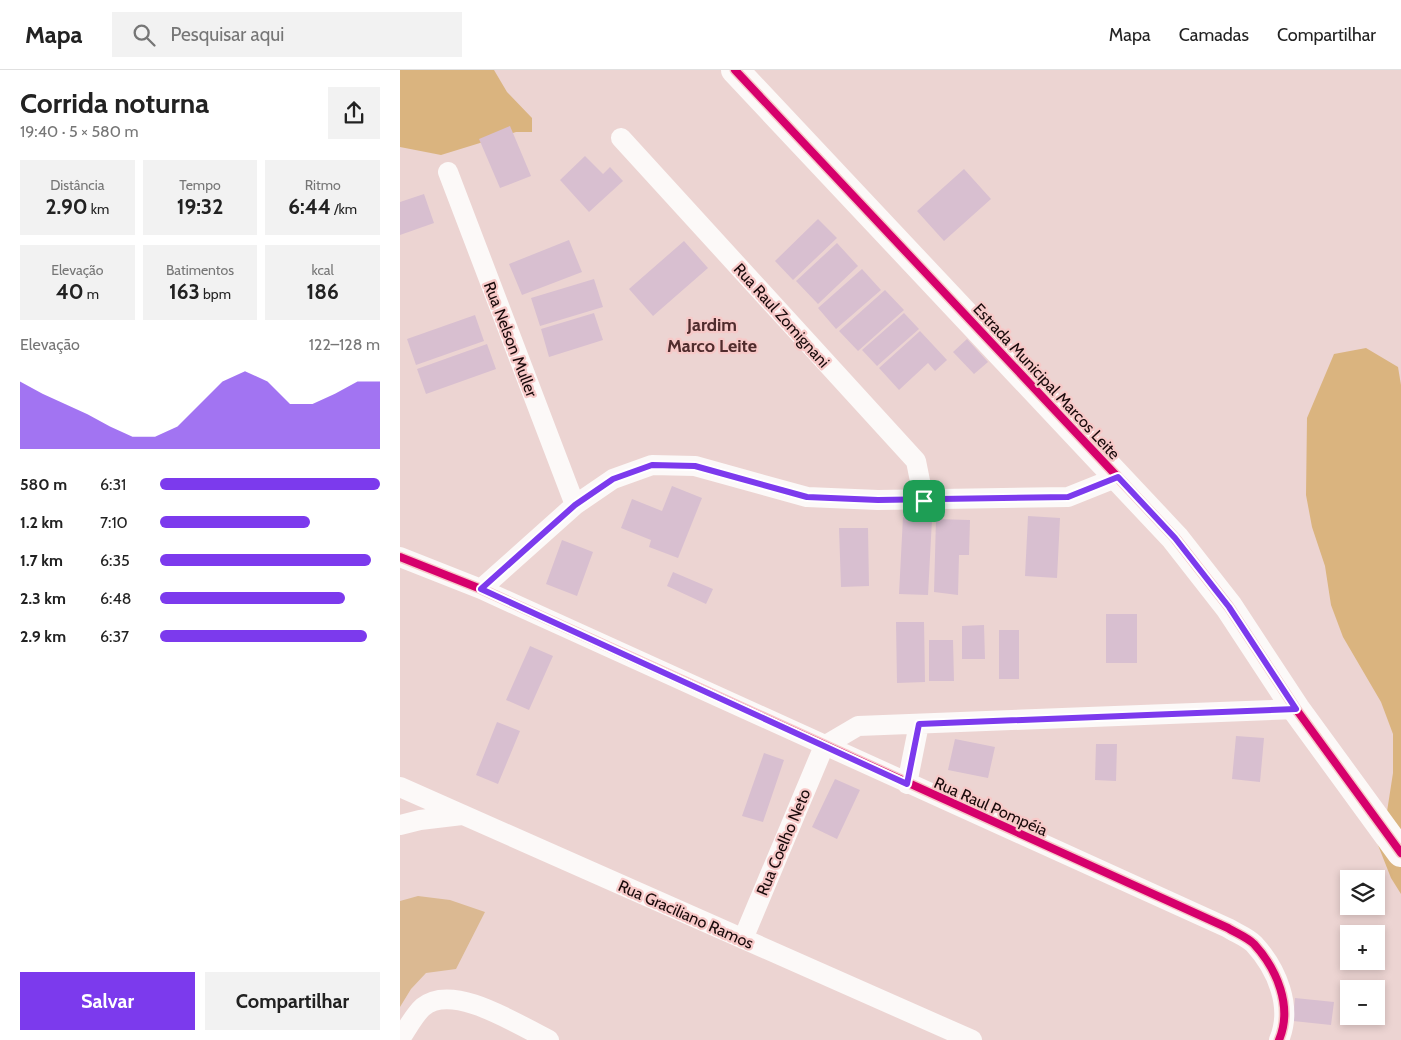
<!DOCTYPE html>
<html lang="pt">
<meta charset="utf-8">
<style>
body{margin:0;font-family:Cabin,sans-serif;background:#f2f2f2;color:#222;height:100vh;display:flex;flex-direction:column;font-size:19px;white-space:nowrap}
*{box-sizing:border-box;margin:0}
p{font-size:16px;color:#767676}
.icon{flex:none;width:28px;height:28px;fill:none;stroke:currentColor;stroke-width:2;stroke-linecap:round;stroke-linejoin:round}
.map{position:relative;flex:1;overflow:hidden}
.sheet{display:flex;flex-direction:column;background:#fff;width:400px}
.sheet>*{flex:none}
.fabs{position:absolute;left:940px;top:800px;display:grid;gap:10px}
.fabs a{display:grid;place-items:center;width:45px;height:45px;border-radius:0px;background:#fff;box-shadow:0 2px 8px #0003;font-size:25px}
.pin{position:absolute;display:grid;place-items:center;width:42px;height:42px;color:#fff;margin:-21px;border-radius:10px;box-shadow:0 2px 8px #0006}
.round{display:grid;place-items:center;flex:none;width:52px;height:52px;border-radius:0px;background:#f2f2f2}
.overview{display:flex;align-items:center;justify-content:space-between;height:85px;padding:0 20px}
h1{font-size:28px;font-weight:700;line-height:38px}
.figures{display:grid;grid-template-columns:repeat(3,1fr);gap:8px;height:85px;padding:5px 20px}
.figures div{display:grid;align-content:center;border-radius:0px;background:#f2f2f2;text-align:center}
.figures b{font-size:21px;font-weight:700}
.figures small{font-size:14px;font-weight:400}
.figures p{font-size:14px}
.chart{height:140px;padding:10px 20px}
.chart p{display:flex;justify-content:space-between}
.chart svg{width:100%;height:90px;margin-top:5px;fill:#7c3aed;opacity:.7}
.button{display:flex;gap:10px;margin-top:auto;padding:10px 20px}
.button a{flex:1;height:58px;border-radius:0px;background:#7c3aed;color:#fff;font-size:20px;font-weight:700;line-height:58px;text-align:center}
.button a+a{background:#f2f2f2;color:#222}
ul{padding:0 20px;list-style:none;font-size:16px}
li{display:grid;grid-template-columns:80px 60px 1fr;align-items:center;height:38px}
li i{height:12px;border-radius:6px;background:#7c3aed}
header{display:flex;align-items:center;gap:30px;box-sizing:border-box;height:70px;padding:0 25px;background:#fff;border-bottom:1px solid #e0e0e0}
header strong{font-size:24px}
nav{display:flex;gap:28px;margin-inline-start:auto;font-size:18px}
.search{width:350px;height:45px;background:#f2f2f2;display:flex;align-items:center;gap:12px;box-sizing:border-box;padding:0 18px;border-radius:0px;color:#767676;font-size:19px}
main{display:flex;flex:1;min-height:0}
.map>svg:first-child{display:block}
.green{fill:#dbb992}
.forest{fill:#dab47f}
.building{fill:#d8bfd0}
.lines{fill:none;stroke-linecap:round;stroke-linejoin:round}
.street{stroke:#fcf9f8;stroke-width:20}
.secondary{stroke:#fcf9f8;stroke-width:28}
.cycleway-casing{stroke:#f7c9c8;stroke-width:11}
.cycleway{stroke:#d6006c;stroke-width:8}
.route-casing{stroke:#fff;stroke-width:10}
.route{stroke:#7c3aed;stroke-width:6}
.labels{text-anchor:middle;stroke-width:4.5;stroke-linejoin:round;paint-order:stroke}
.street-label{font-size:16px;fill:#18090a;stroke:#f7c9c8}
.neighbourhood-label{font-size:18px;font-weight:bold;fill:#502c2d;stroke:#f7c9c8}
</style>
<header>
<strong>Mapa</strong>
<div class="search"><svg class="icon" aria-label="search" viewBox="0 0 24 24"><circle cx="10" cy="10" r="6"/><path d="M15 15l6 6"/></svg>Pesquisar aqui</div>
<nav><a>Mapa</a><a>Camadas</a><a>Compartilhar</a></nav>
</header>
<main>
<section class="sheet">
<div class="overview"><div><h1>Corrida noturna</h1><p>19:40 · 5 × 580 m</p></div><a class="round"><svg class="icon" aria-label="share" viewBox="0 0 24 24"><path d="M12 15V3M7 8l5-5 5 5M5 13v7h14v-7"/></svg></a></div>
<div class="figures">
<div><p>Distância</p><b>2.90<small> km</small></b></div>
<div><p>Tempo</p><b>19:32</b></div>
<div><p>Ritmo</p><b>6:44<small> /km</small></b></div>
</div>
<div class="figures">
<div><p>Elevação</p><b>40<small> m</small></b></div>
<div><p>Batimentos</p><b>163<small> bpm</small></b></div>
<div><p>kcal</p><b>186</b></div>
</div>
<div class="chart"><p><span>Elevação</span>122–128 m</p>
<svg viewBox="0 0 160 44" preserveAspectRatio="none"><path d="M0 44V11L10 17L20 22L30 27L40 33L50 38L60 38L70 33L80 22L90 11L100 6L110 11L120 22L130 22L140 17L150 11L160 11V44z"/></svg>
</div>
<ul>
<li><b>580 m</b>6:31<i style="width:100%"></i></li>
<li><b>1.2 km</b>7:10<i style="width:68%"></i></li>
<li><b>1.7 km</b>6:35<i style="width:96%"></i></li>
<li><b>2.3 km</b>6:48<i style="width:84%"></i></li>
<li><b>2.9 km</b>6:37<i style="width:94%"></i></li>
</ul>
<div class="button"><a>Salvar</a><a>Compartilhar</a></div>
</section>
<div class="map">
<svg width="1001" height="970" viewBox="0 0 1001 970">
<rect width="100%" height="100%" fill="#ecd4d2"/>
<path class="green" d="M18 826 50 830 85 842 56 899 26 903 11 919 0 937V831Z"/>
<path class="forest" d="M0 0H94L107 22 132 48V62H116L41 85 0 77Z
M966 278 998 297 1001 315V824L991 808 976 770 986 748 993 703V664L981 632 943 567 931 535 925 496 912 457 906 425 907 348 934 284Z"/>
<path class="building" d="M110 56 131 106 100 118 79 69Z
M185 86 203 104 210 97 223 111 189 142 160 110Z
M564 99 591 129 544 171 517 141Z
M24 124 34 153 0 165V132Z
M418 149 437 168 393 210 375 191Z
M169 170 182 202 122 225 109 194Z
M284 171 308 198 253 246 229 219Z
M437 173 458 196 418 234 396 211Z
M462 199 481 220 436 259 418 238Z
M194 209 203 237 140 256 131 228Z
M485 220 504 240 458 281 439 261Z
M194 243 203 270 149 287 141 259Z
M504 243 519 259 477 296 462 280Z
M75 245 84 271 16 295 7 269Z
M520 261 547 290 535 301 528 293 499 320 479 298Z
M567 269 588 292 574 304 553 282Z
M87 274 96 299 26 324 17 299Z
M272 416 302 428 278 488 249 477 251 470 221 458 232 429 262 441Z
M628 446 660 448 657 508 625 506Z
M503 447 532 449 528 525 499 524Z
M536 449 570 450 569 485H559L558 525 534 522Z
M439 458H468L469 516 441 517Z
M162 470 193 482 177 526 146 514Z
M273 502 313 519 306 534 267 516Z
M706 544H737V593H706Z
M496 552H524L525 612 497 613Z
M584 555 585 589H562V556Z
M599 560H619V609H599Z
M529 570H553L554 611H529Z
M130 576 153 586 129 640 106 630Z
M97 652 120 661 98 714 76 705Z
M836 666 864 668 860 712 832 709Z
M555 669 595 677 588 708 548 700Z
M696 674H717L716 711 695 710Z
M364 683 384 690 363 752 342 746Z
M435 709 460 720 437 769 412 757Z
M895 928 934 932 931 955 893 951Z"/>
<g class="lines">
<path class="street" d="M221 68 516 391 524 431
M48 102 175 435
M0 487 81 519 828 858C836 863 847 867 854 874 877 899 893 937 879 970
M81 519 175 435 213 409 252 395 295 396 407 427 478 430 668 427 718 407
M507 714 519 654
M0 717 572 970
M0 755 20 750 62 745
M343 869 424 676 458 656 896 639
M0 969C7 959 14 945 23 937 53 912 118 955 149 970"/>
<path class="secondary" d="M335 0 775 468 829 537 896 639 1001 783"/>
<g class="cycleway-casing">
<path id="cycleway" d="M335 0 775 468 829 537 896 639 1001 783
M0 487 81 519 828 858C836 863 847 867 854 874 877 899 893 937 879 970"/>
</g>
<use href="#cycleway" class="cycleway"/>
</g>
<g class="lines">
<g class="route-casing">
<path id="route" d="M252 395 295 396 407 427 478 430 668 427 718 407 775 468 829 537 896 639 519 654 507 714 81 519 175 435 213 409Z"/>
</g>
<use href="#route" class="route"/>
</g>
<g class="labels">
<g class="street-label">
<text transform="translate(382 245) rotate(48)" y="6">Rua Raul Zomignani</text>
<text transform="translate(111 269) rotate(69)" y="6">Rua Nelson Muller</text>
<text transform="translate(647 311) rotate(47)" y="6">Estrada Municipal Marcos Leite</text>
<text transform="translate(591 736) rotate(24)" y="6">Rua Raul Pompéia</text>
<text transform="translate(383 772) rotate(-67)" y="6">Rua Coelho Neto</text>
<text transform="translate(286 844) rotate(24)" y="6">Rua Graciliano Ramos</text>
</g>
<g class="neighbourhood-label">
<text x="312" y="261">Jardim<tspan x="312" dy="21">Marco Leite</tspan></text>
</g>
</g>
</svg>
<div class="fabs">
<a><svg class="icon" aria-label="layers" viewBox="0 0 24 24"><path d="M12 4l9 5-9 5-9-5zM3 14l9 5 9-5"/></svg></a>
<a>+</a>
<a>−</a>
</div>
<div class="pin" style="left:524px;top:431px;background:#1e9e55"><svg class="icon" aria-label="arrive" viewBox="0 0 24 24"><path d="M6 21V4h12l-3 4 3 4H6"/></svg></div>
</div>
</main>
